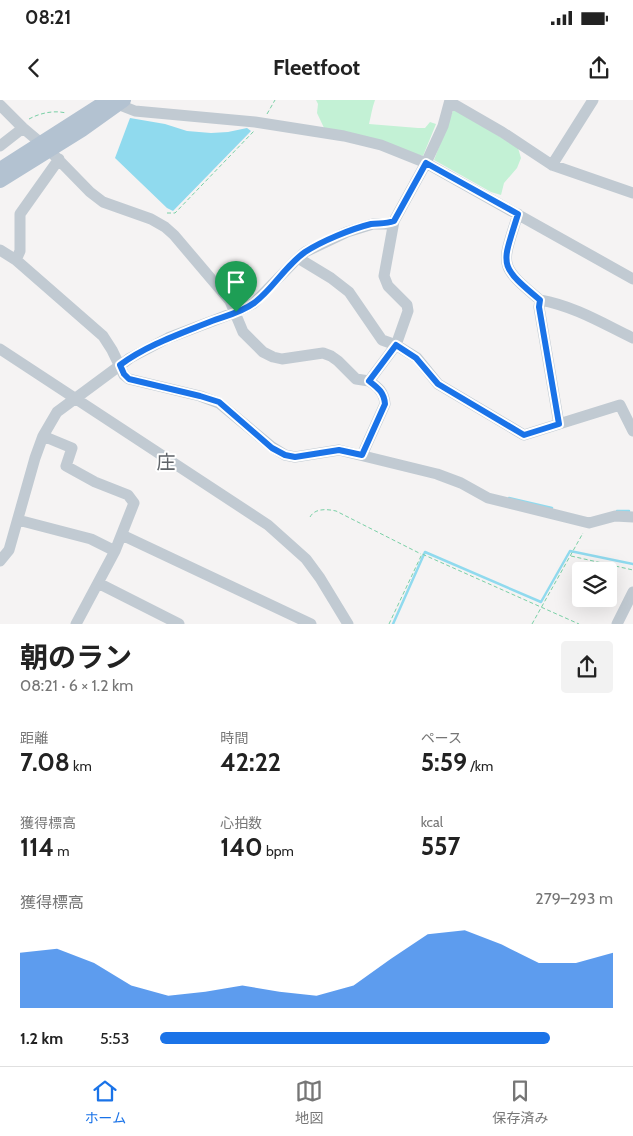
<!DOCTYPE html>
<html lang="ja">
<meta charset="utf-8">
<style>
body{margin:0;font-family:Cabin,"Noto Sans JP",sans-serif;background:#f2f2f2;color:#222;height:100vh;display:flex;flex-direction:column;font-size:19px;white-space:nowrap}
*{box-sizing:border-box;margin:0}
p{font-size:16px;color:#767676}
.icon{flex:none;width:28px;height:28px;fill:none;stroke:currentColor;stroke-width:2;stroke-linecap:round;stroke-linejoin:round}
.map{position:relative;height:524px;overflow:hidden}
.drawer{display:flex;flex-direction:column;background:#fff;flex:1}
.drawer>*{flex:none}
.controls{position:absolute;left:572px;top:462px;display:grid;gap:10px}
.controls a{display:grid;place-items:center;width:45px;height:45px;border-radius:5px;background:#fff;box-shadow:0 5px 20px #0002;font-size:25px}
.pin{position:absolute;display:grid;place-items:center;width:42px;height:42px;color:#fff;margin:-51px -21px;border-radius:50% 50% 50% 0;rotate:-45deg;box-shadow:0 0 5px #0007}
.pin .icon{rotate:45deg}
.round{display:grid;place-items:center;flex:none;width:52px;height:52px;border-radius:5px;background:#f2f2f2}
.summary{display:flex;align-items:center;justify-content:space-between;height:85px;padding:0 20px}
h1{font-size:28px;font-weight:700;line-height:38px}
.stats{display:grid;grid-template-columns:repeat(3,1fr);gap:8px;height:85px;padding:5px 20px}
.stats div{display:grid;align-content:center}
.stats b{font-size:25px;font-weight:700}
.stats small{font-size:14px;font-weight:400}
.stats p{font-size:14px}
.chart{height:140px;padding:10px 20px}
.chart p{display:flex;justify-content:space-between}
.chart svg{width:100%;height:90px;margin-top:5px;fill:#1a73e8;opacity:.7}
ul{padding:0 20px;list-style:none;font-size:16px}
li{display:grid;grid-template-columns:80px 60px 1fr;align-items:center;height:38px}
li i{height:12px;border-radius:6px;background:#1a73e8}
.status{display:flex;justify-content:space-between;align-items:center;height:35px;padding:0 25px;background:#fff;direction:ltr}
.status svg{height:14px;fill:currentColor}
header{display:flex;justify-content:space-between;align-items:center;height:65px;padding:0 20px;background:#fff;font-size:22px;font-weight:700}
.tab-bar{display:flex;justify-content:space-around;align-items:center;height:70px;border-top:1px solid #e0e0e0;background:#fff;font-size:14px;color:#767676}
.tab-bar a{display:grid;justify-items:center;gap:2px}
.tab-bar .active{color:#1a73e8}
.map>svg:first-child{display:block}
.green{fill:#c3f1d5}
.water{fill:#90daee}
.lines{fill:none;stroke-linecap:round;stroke-linejoin:round}
.stream{stroke:#90daee;stroke-width:2.5}
.path{stroke:#7ad0a6;stroke-width:1;stroke-dasharray:4 2.5;stroke-linecap:butt}
.minor{stroke:#c1cad2;stroke-width:11}
.major{stroke:#b3c2d1;stroke-width:14}
.route-casing{stroke:#fff;stroke-width:10}
.route{stroke:#1a73e8;stroke-width:6}
.labels{text-anchor:middle;stroke-width:4;stroke-linejoin:round;paint-order:stroke}
.quarter-label{font-size:19px;fill:#5f6368;stroke:#fff}
</style>
<div class="status"><b>08:21</b><svg viewBox="0 0 49 12"><path d="M0 12V9h3v3zM5 12V6h3v6zM10 12V3h3v9zM15 12V0h3v12zM26 1h20v11H26zM47 4h2v5h-2z"/></svg></div>
<header><svg class="icon" aria-label="back" viewBox="0 0 24 24"><path d="M15 5l-7 7 7 7"/></svg>Fleetfoot<svg class="icon" aria-label="share" viewBox="0 0 24 24"><path d="M12 15V3M7 8l5-5 5 5M5 13v7h14v-7"/></svg></header>
<div class="map">
<svg width="633" height="524" viewBox="0 0 633 524">
<rect width="100%" height="100%" fill="#f5f3f3"/>
<path class="green" d="M316 0H375C372 8 371 16 369 24L418 28H425L430 22 436 24 423 56 325 30 317 13 318 4Z
M454 8 518 48 521 58 517 68 504 83 501 95 491 92 434 60Z"/>
<path class="water" d="M130 18 165 24 187 31 211 33 228 32 247 28 251 31 173 111 167 108 115 58Z"/>
<g class="lines">
<path class="stream" d="M509 398 552 408
M617 411H629
M393 524 425 452 541 502 570 451 633 464"/>
<path class="path" d="M267 14 275 0
M29 19C40 13 54 10 66 13
M167 113H175L254 31
M310 417C315 408 327 409 336 411L421 454
M571 456 633 470
M389 524 422 454 579 524
M532 524 583 433"/>
<path class="minor" d="M112 2 135 11 255 22 344 36 381 45 426 63 633 179
M450 2 502 32 552 65 633 93
M0 5 23 28 49 50 90 92 103 102 151 119 165 127 174 135 230 201 243 232 263 252 273 257 282 259 323 253 331 256 338 261 356 279 369 281
M0 46 23 28
M552 65 593 0
M518 114C502 166 497 164 540 200L539 207 559 324 620 305 633 331
M0 150 16 160 103 236 112 250 124 275 129 279 200 296 219 303 272 347 285 355 295 357 339 350 437 374 461 383 488 398 589 423 615 416 633 417
M298 158 331 178 349 192 382 240 396 245 417 258 438 284 524 335 559 324
M16 160 20 151V114L59 59
M540 200C574 206 602 223 633 238
M0 249 268 425 306 459 320 478 348 524
M43 336 72 348 66 366 95 382 128 395 134 403 115 451 76 524
M362 355 385 304C384 292 378 287 369 281L396 245 408 211 407 205 388 186 384 176 394 121 426 63 443 26 450 0
M18 420 91 439 115 451
M122 435 311 524
M0 461 9 450 35 358 43 336 57 312 130 258 168 238 236 212 254 203 295 161 305 152 347 132 373 124H387L394 121
M98 483 179 524
M617 524 633 492"/>
<path class="major" d="M0 69 108 0
M0 81 82 30 124 0"/>
</g>
<g class="lines">
<g class="route-casing">
<path id="route" d="M426 63 518 114C502 166 497 164 540 200L539 207 559 324 524 335 438 284 416 258 396 245 369 281C378 288 384 292 385 304L362 355 339 350 295 357 285 355 272 348 219 302 200 296 129 279 124 274 120 265C147 245 180 234 212 221 226 216 242 212 254 203 273 189 285 166 305 152 322 141 351 129 371 124 379 123 386 124 394 121Z"/>
</g>
<use href="#route" class="route"/>
</g>
<g class="labels">
<g class="quarter-label">
<text x="166" y="369">庄</text>
</g>
</g>
</svg>
<div class="controls">
<a><svg class="icon" aria-label="layers" viewBox="0 0 24 24"><path d="M12 4l9 5-9 5-9-5zM3 14l9 5 9-5"/></svg></a>
</div>
<div class="pin" style="left:236px;top:212px;background:#1e9e55"><svg class="icon" aria-label="arrive" viewBox="0 0 24 24"><path d="M6 21V4h12l-3 4 3 4H6"/></svg></div>
</div>
<section class="drawer">
<div class="summary"><div><h1>朝のラン</h1><p>08:21 · 6 × 1.2 km</p></div><a class="round"><svg class="icon" aria-label="share" viewBox="0 0 24 24"><path d="M12 15V3M7 8l5-5 5 5M5 13v7h14v-7"/></svg></a></div>
<div class="stats">
<div><p>距離</p><b>7.08<small> km</small></b></div>
<div><p>時間</p><b>42:22</b></div>
<div><p>ペース</p><b>5:59<small> /km</small></b></div>
</div>
<div class="stats">
<div><p>獲得標高</p><b>114<small> m</small></b></div>
<div><p>心拍数</p><b>140<small> bpm</small></b></div>
<div><p>kcal</p><b>557</b></div>
</div>
<div class="chart"><p><span>獲得標高</span>279–293 m</p>
<svg viewBox="0 0 160 44" preserveAspectRatio="none"><path d="M0 44V17L10 15L20 22L30 33L40 38L50 36L60 33L70 36L80 38L90 33L100 20L110 8L120 6L130 13L140 22L150 22L160 17V44z"/></svg>
</div>
<ul>
<li><b>1.2 km</b>5:53<i style="width:86%"></i></li>
</ul>
</section>
<nav class="tab-bar">
<a class="active"><svg class="icon" aria-label="home" viewBox="0 0 24 24"><path d="M3 11l9-7 9 7M6 9v11h12V9"/></svg>ホーム</a>
<a><svg class="icon" aria-label="map" viewBox="0 0 24 24"><path d="M3 6l6-2 6 2 6-2v14l-6 2-6-2-6 2zM9 4v14M15 6v14"/></svg>地図</a>
<a><svg class="icon" aria-label="saved" viewBox="0 0 24 24"><path d="M7 4h10v16l-5-4-5 4z"/></svg>保存済み</a>
</nav>
